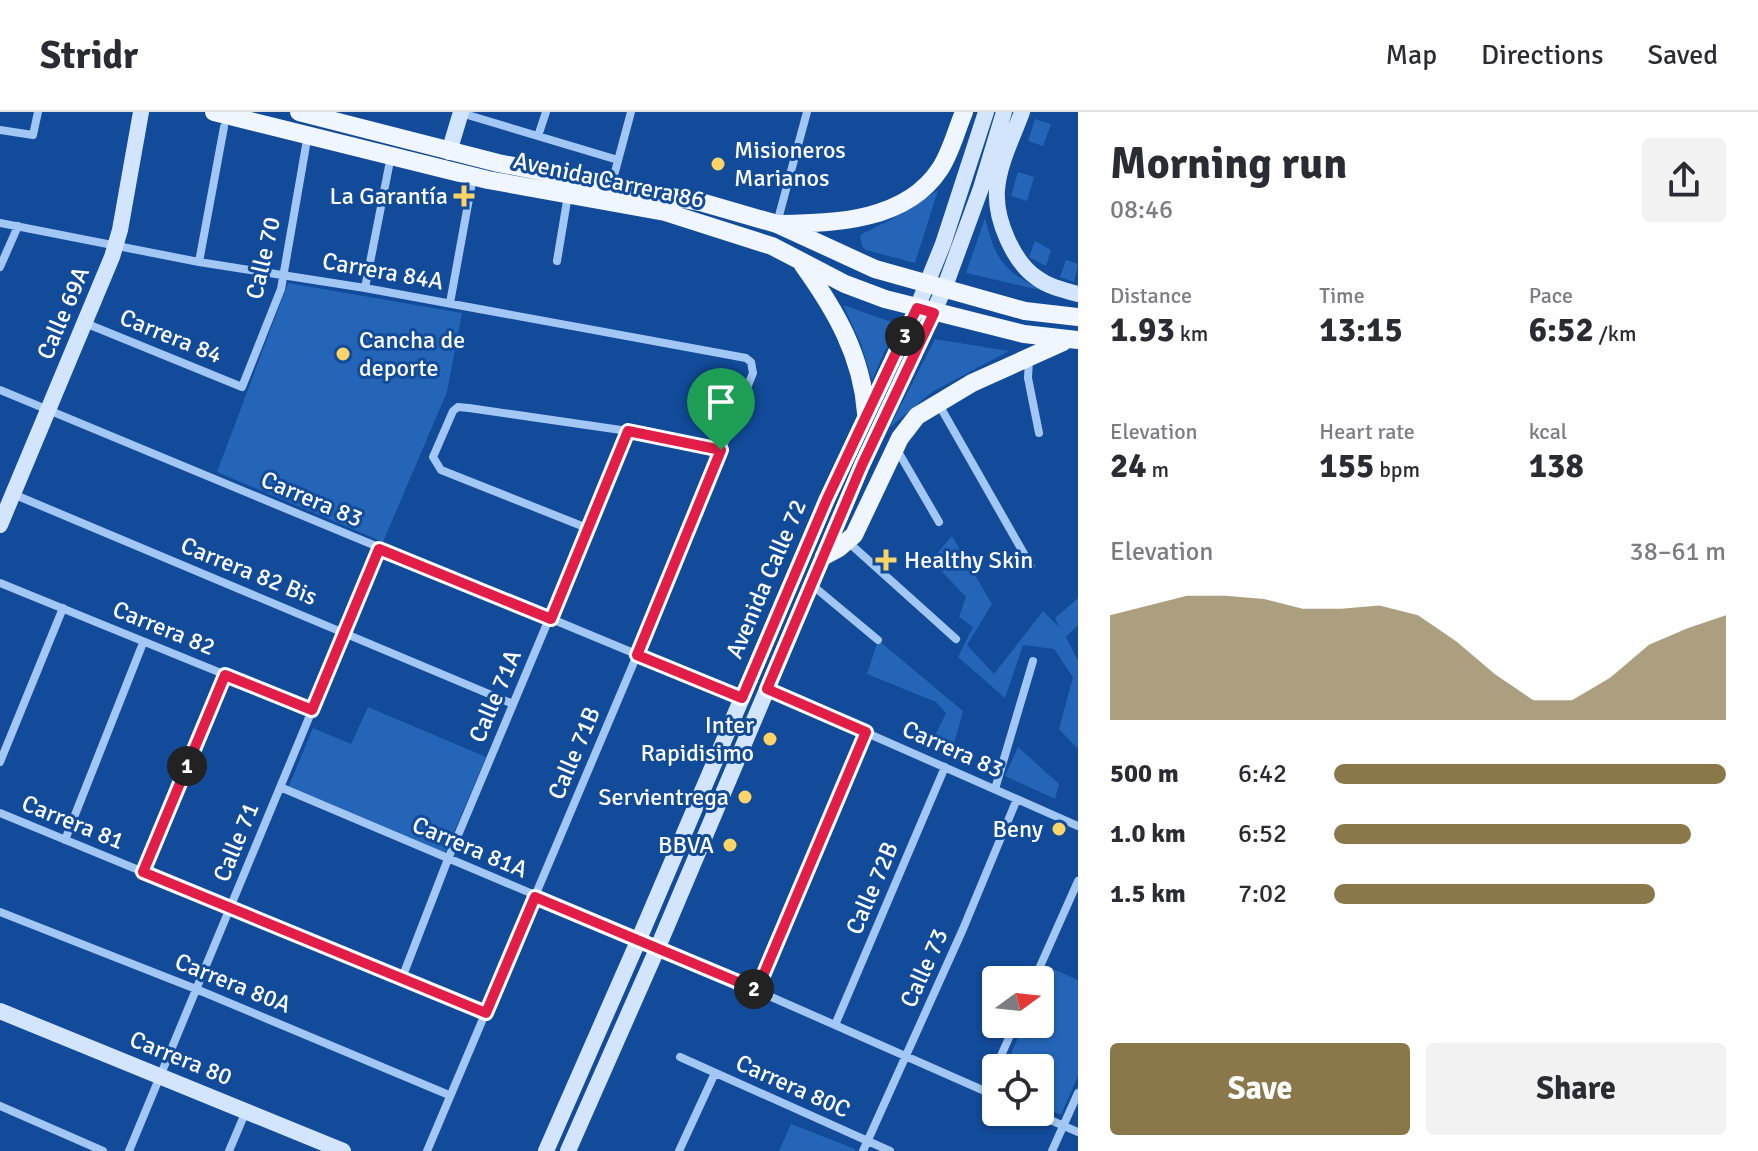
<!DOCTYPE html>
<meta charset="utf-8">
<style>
body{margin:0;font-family:Signika,sans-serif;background:#f2f2f3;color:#2b2b33;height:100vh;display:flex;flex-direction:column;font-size:30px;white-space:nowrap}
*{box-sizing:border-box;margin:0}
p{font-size:26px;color:#7c7c81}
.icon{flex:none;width:44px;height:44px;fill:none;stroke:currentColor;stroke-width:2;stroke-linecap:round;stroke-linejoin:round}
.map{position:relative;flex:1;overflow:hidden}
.drawer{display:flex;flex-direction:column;background:#fff;width:680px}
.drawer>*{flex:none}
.needle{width:52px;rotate:75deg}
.tools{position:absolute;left:982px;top:854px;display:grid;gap:16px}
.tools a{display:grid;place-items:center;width:72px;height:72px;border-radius:8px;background:#fff;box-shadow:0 2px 6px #0004;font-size:40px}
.pin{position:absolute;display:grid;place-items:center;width:68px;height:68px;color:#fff;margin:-82px -34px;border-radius:50% 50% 50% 0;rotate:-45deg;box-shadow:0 0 8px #0007}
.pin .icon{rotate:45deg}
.km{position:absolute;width:40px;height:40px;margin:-20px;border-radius:50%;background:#222;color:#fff;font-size:22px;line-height:40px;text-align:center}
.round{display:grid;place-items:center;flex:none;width:84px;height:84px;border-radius:8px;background:#f2f2f3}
.summary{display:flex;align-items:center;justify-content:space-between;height:136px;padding:0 32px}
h1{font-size:44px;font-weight:700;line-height:60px}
.metrics{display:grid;grid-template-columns:repeat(3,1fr);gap:12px;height:136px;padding:8px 32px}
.metrics div{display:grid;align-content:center}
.metrics b{font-size:34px;font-weight:700}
.metrics small{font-size:22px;font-weight:400}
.metrics p{font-size:22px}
.chart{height:224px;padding:16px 32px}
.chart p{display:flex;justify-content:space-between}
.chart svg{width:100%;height:144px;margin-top:8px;fill:#8a774a;opacity:.7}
.action{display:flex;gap:16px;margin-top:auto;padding:16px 32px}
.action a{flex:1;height:92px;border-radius:8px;background:#8a774a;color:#fff;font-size:32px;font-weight:700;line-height:92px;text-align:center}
.action a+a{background:#f2f2f3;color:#2b2b33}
ul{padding:0 32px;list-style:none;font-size:26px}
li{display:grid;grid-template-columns:128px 96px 1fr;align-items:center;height:60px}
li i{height:20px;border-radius:10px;background:#8a774a}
header{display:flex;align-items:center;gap:48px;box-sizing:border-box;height:112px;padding:0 40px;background:#fff;border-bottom:2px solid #e1e1e2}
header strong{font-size:38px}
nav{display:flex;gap:44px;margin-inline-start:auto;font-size:28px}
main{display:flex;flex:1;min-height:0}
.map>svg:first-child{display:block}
.green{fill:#2465b8}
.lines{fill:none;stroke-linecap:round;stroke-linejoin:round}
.street{stroke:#a3c7f4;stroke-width:8}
.secondary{stroke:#d3e5fd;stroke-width:16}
.primary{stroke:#f0f6ff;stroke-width:18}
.route-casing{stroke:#fff;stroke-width:16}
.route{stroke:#e11d48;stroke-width:10}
.poi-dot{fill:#ffd466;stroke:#114b99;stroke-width:3}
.labels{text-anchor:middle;stroke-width:6;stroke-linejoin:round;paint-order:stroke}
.poi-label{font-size:24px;fill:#fff;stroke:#114b99;text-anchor:end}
.street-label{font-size:24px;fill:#fff;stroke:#114b99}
</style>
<header>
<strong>Stridr</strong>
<nav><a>Map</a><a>Directions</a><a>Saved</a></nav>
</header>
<main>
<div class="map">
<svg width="1078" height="1039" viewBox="0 0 1078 1039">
<rect width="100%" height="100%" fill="#114b99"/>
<path class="green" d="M1035 7 1051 12 1043 34 1028 29Z
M1018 60 1034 65 1027 89 1011 84Z
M938 78 915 151 866 138 862 134 860 123 892 107Z
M985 106C996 150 1004 159 1044 179L966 161Z
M1035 129 1051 138 1046 154 1029 145Z
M1066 148 1078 152 1074 170 1060 165Z
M288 171 462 201 447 280 383 430 217 360Z
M843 193 897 212 872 268 861 232Z
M935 227 1009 239 932 280 889 316Z
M952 424 992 492 967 533 994 562 1043 499 1059 515 1055 506 1078 486V513L1066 525 1078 549V637L1059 617 1073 565 1054 537 1023 533 1005 586 958 545 973 515 959 505 966 485 931 448Z
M878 528 963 599 952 639 930 634 946 601 936 590 867 562Z
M368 595 486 645 445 741 288 676 313 616 351 632Z
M1018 635 1059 672 1055 687 1005 664Z
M1048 855 1078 868V964L1061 1003 1040 994V956H1005L1024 912H1040V874Z
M791 1012 855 1037 854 1039H779Z"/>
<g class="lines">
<path class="street" d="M461 1 618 48
M0 18 33 23 38 0
M538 24 546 0
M612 71 631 0
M0 111 199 150 365 176 746 246 751 250 753 261 637 543 427 1039
M777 111 807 0
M557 149 568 83
M199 150 224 15
M0 155 18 114
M365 176 389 54
M450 191 473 65
M85 211 242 275 281 177 308 22
M1029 247 1028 266 1039 321
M0 278 742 586
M938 291 1031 454
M896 336 939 410
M13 382 513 592
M587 416 441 358 433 345 453 299 458 295 469 296 628 319 721 338
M848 430 956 527
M0 471 312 598
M812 473 878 528
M767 577 1078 714
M0 650 63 496
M280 675 658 835 996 984
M995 677 1033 549
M0 701 486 901
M65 728 143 531
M143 760 225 563
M0 800 196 877 449 983
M402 866 448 747 628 319
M1034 868 1078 769
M757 878 866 620
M835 913 945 655
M680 945 890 1039
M985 980 1015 912
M0 994 103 1039
M1032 1000 1078 1020
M129 1039 379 437
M229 1039 246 999
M679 1039 715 961
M863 1039 963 817 1017 687
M1052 1039 1078 981"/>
<path class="secondary" d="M1022 0C1013 25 999 51 997 78 995 107 1013 150 1037 166 1049 175 1064 178 1078 182
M449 40 461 0
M0 413 112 145 120 118 141 0
M0 899 343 1039
M546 1039 639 827 827 387 917 196 943 132 986 0
M568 1039 658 835 862 353 944 177 981 76 1004 0"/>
<path class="primary" d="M214 0 488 68 665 100 772 134 845 172 885 187 1024 222 1078 228
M299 0 498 51 704 91 777 112 875 157 1025 199 1078 205
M781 112C836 111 906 109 940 57 951 40 956 19 964 0
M803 153C836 199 862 244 866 301
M824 444 839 436 854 423 900 326 917 304 972 271 1063 230"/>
</g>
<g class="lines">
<g class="route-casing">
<path id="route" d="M917 196 934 201 862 353 767 577 866 620 757 878 535 785 486 901 143 760 225 563 312 598 379 437 551 507 628 319 721 338 637 543 742 586 827 387Z"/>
</g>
<use href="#route" class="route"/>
</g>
<g class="poi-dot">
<circle cx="718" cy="52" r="8"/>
<path d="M460 72h8v8h8v8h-8v8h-8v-8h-8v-8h8z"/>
<circle cx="343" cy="242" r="8"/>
<path d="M882 436h8v8h8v8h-8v8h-8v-8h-8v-8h8z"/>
<circle cx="770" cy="627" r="8"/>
<circle cx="745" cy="685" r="8"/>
<circle cx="1059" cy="717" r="8"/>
<circle cx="730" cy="733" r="8"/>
</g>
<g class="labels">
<g class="poi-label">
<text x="734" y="46" text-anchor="start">Misioneros<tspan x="734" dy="28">Marianos</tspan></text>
<text x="448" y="92">La Garantía</text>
<text x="359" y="236" text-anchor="start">Cancha de<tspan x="359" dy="28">deporte</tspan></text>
<text x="904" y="456" text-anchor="start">Healthy Skin</text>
<text x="754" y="621">Inter<tspan x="754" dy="28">Rapidisimo</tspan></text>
<text x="729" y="693">Servientrega</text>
<text x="1043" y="725">Beny</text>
<text x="714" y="741">BBVA</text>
</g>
<g class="street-label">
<text transform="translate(609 68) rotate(12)" y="8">Avenida Carrera 86</text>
<text transform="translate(263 146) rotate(-77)" y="8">Calle 70</text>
<text transform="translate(383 159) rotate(10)" y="8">Carrera 84A</text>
<text transform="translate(63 201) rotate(-67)" y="8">Calle 69A</text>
<text transform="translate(171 224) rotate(22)" y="8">Carrera 84</text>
<text transform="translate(312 387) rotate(23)" y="8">Carrera 83</text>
<text transform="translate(249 459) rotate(22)" y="8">Carrera 82 Bis</text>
<text transform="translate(766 467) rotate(-67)" y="8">Avenida Calle 72</text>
<text transform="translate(164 516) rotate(22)" y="8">Carrera 82</text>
<text transform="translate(495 584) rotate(-67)" y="8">Calle 71A</text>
<text transform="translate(953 637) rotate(24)" y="8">Carrera 83</text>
<text transform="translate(574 641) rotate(-67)" y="8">Calle 71B</text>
<text transform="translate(73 710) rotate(22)" y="8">Carrera 81</text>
<text transform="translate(236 730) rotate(-68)" y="8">Calle 71</text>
<text transform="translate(470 735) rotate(23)" y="8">Carrera 81A</text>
<text transform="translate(872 776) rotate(-67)" y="8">Calle 72B</text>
<text transform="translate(924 856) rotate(-66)" y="8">Calle 73</text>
<text transform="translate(233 871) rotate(22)" y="8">Carrera 80A</text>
<text transform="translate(181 946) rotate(22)" y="8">Carrera 80</text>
<text transform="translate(793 974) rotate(24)" y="8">Carrera 80C</text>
</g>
</g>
</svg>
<div class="tools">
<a><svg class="needle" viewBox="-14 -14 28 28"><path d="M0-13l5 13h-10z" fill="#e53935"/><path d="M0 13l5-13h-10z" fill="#7c7c81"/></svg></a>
<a><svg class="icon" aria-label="locate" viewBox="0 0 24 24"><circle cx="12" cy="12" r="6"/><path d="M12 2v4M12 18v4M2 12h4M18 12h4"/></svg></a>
</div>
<div class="pin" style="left:721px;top:338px;background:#1e9e55"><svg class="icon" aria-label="arrive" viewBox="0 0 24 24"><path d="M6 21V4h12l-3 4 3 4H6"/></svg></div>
<b class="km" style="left:187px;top:654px">1</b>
<b class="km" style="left:754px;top:877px">2</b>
<b class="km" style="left:905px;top:224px">3</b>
</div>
<section class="drawer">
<div class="summary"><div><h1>Morning run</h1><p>08:46</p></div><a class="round"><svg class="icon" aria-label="share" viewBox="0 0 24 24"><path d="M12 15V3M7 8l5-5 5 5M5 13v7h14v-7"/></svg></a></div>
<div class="metrics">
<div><p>Distance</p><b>1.93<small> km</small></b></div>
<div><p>Time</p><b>13:15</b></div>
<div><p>Pace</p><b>6:52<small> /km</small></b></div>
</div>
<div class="metrics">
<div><p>Elevation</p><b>24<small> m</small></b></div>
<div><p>Heart rate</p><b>155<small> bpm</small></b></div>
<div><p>kcal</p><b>138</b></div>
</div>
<div class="chart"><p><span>Elevation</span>38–61 m</p>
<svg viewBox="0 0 160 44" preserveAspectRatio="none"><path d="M0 44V12L10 9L20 6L30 6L40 7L50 10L60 10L70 9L80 12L90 20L100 30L110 38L120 38L130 31L140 21L150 16L160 12V44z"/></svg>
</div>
<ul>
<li><b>500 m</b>6:42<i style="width:100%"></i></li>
<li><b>1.0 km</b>6:52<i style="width:91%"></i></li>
<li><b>1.5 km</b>7:02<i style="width:82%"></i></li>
</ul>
<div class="action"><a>Save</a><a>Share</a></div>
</section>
</main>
